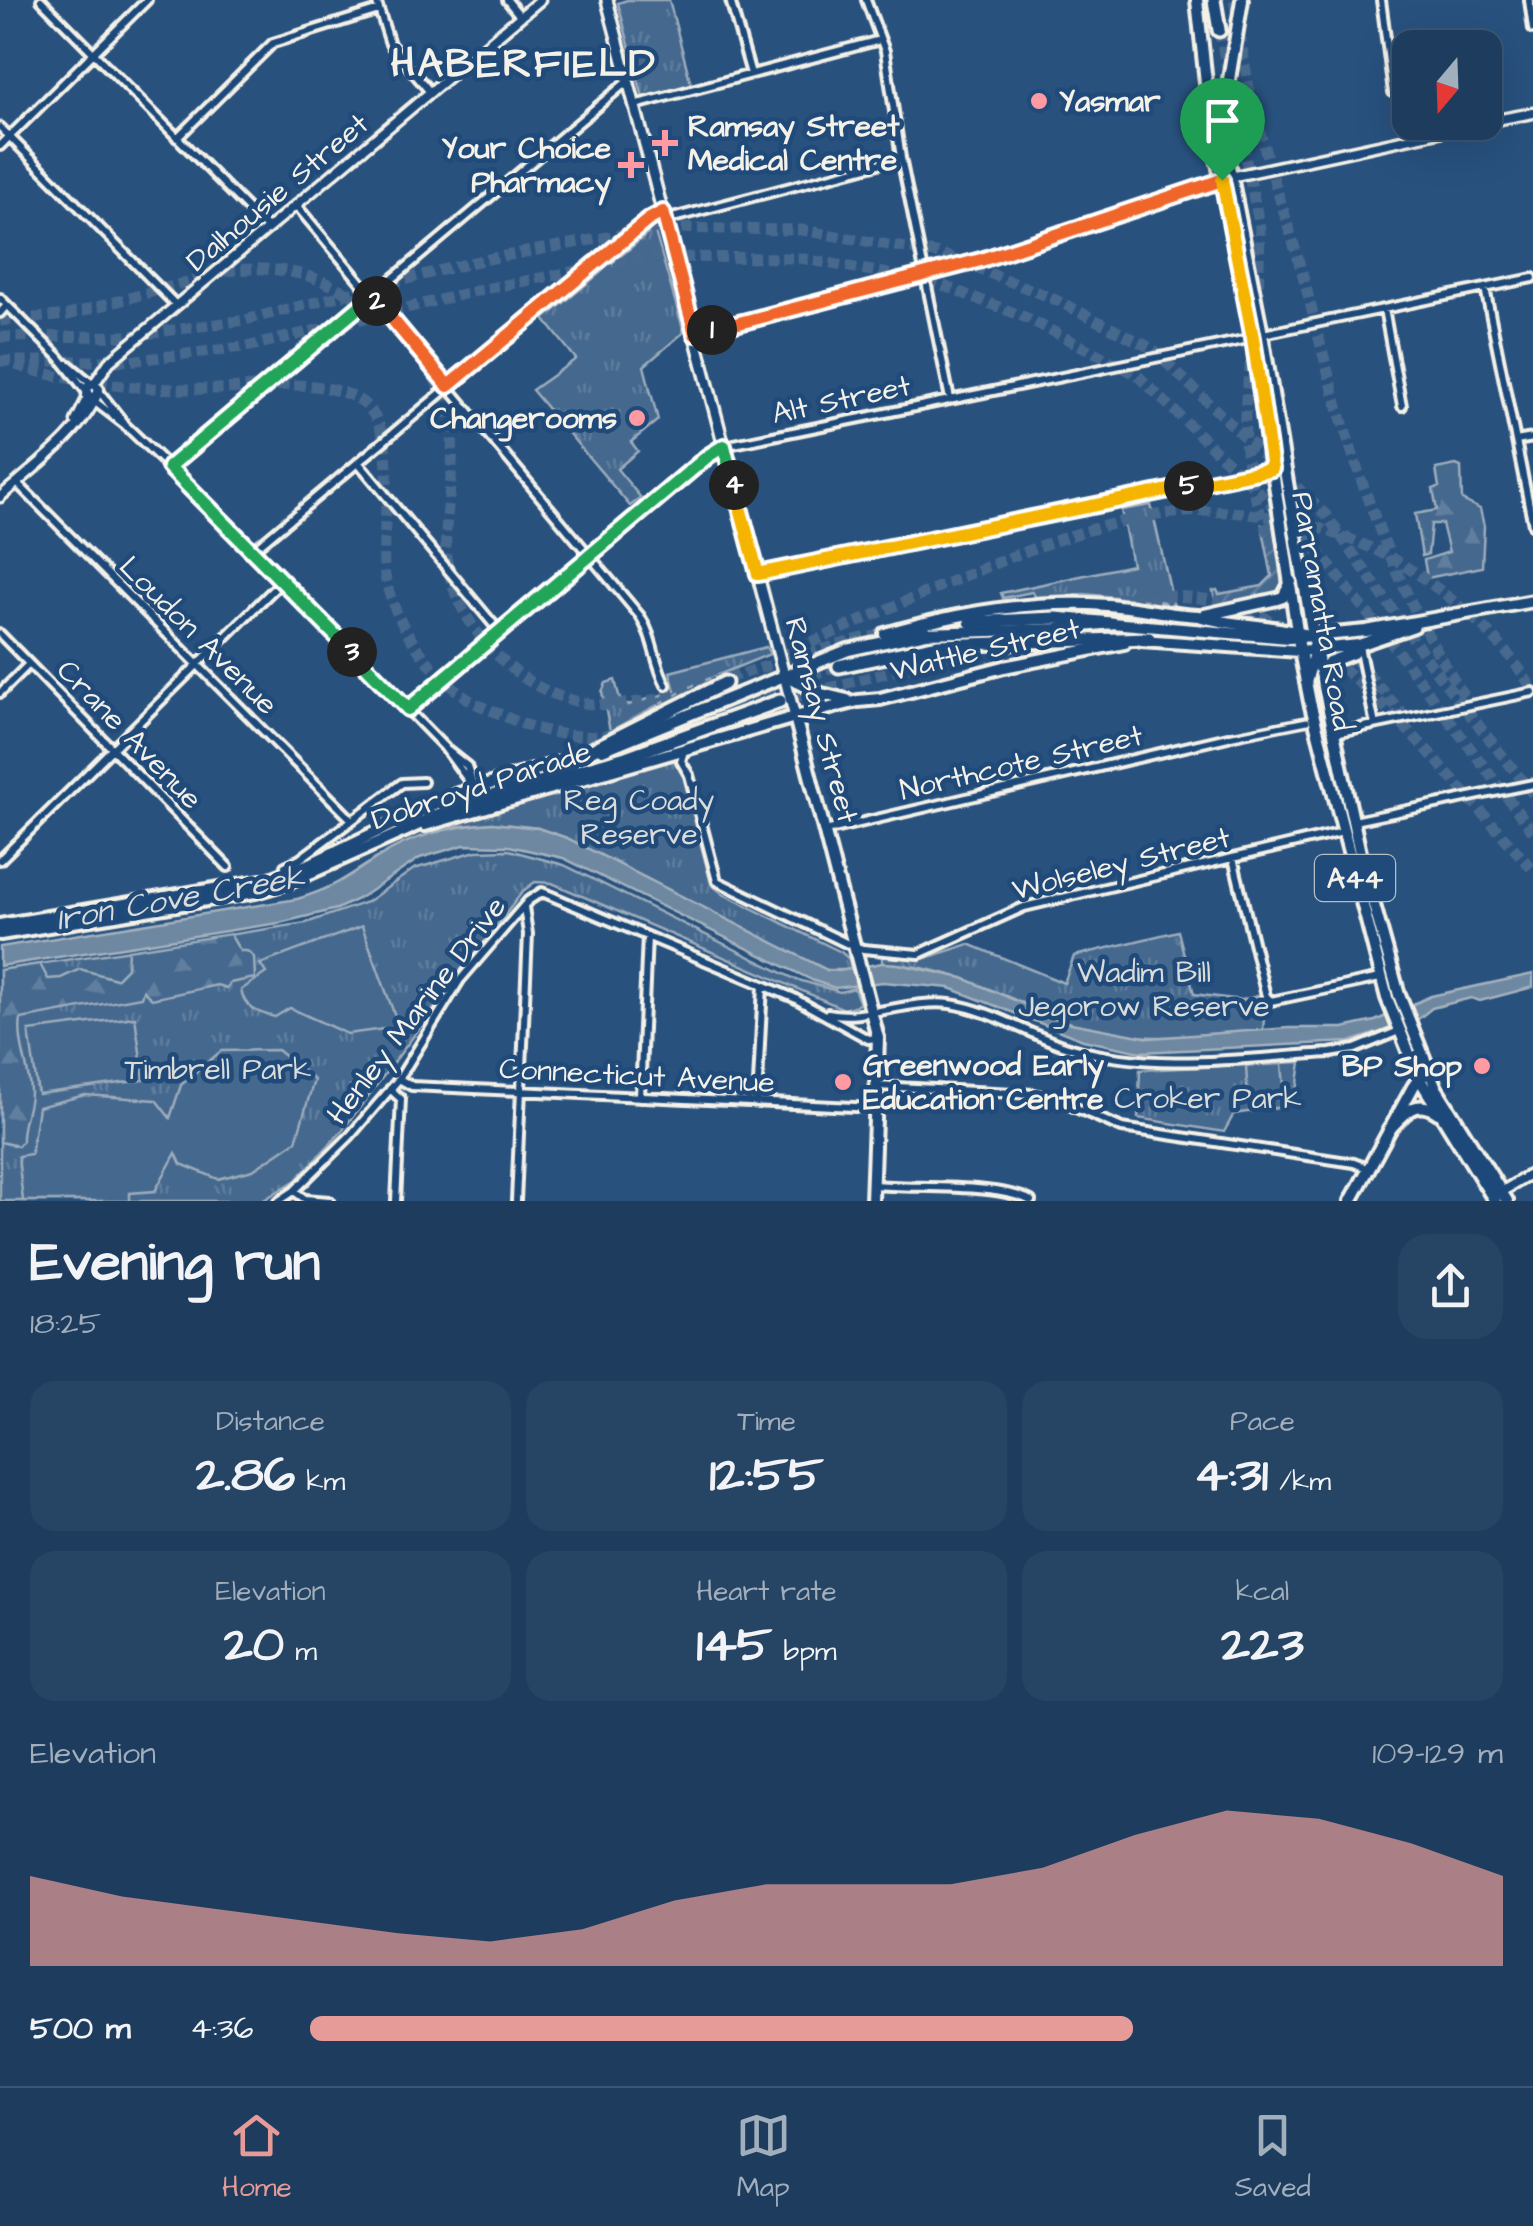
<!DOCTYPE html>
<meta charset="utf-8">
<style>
body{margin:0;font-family:"Architects Daughter",sans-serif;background:#264464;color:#f1f3f6;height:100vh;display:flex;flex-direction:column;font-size:38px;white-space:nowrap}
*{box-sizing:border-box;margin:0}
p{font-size:32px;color:#a1aebc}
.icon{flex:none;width:55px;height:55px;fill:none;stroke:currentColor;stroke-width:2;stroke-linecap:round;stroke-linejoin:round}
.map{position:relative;height:1201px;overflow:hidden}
.panel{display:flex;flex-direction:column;background:#1e3d5e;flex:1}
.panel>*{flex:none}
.needle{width:65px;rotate:199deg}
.controls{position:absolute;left:1392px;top:30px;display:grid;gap:20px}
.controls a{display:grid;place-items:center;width:110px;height:110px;border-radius:20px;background:#1e3d5e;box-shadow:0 10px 40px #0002,0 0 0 2px #3c5673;font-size:50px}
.pin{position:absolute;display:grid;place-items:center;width:85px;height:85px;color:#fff;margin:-102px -42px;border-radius:50% 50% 50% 0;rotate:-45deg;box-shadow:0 0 10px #0007}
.pin .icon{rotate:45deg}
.km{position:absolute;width:50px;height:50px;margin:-25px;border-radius:50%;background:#222;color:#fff;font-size:28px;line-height:50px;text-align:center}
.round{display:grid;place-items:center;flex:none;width:105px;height:105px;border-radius:30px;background:#264464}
.summary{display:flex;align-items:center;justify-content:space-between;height:170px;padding:0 30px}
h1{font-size:55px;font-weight:700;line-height:75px}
.figures{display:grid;grid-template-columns:repeat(3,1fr);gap:15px;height:170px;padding:10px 30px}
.figures div{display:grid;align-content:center;border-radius:25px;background:#264464;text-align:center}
.figures b{font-size:50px;font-weight:700}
.figures small{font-size:28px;font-weight:400}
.figures p{font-size:28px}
.chart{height:280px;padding:20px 30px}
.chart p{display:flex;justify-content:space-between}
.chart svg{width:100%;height:180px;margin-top:10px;fill:#e69b98;opacity:.7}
ul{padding:0 30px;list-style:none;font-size:32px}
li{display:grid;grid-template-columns:160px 120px 1fr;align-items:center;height:75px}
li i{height:25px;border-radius:12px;background:#e69b98}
.menu{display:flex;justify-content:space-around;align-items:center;height:140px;border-top:2px solid #3c5673;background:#1e3d5e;font-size:28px;color:#a1aebc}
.menu a{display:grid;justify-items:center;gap:5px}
.menu .selected{color:#e69b98}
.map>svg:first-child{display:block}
.grass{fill:url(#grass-tufts);stroke:#9cacbb;stroke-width:2.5}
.forest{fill:url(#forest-firs);stroke:#9cacbb;stroke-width:2.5}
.garden{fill:url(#garden-furrows);stroke:#9cacbb;stroke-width:2.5}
.pitch{fill:#45688e;stroke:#9cacbb;stroke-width:2.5}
.water{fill:#6e88a2;stroke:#a4b2be;stroke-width:2.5}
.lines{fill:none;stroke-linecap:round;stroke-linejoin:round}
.motorway-tunnel{stroke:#47698e;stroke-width:11;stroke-dasharray:11 5.5;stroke-linecap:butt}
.pedestrian-casing{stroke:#f4f1e8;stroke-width:12}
.minor-casing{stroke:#f4f1e8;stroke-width:14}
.tertiary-casing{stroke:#f4f1e8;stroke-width:15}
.secondary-casing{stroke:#f4f1e8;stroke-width:16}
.primary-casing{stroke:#f4f1e8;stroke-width:18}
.trunk-casing{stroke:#f4f1e8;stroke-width:18}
.motorway-casing{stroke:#f4f1e8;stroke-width:19}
.pedestrian{stroke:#1f4a7a;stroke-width:5}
.minor{stroke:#1f4a7a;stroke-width:6}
.tertiary{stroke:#1f4a7a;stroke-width:8}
.secondary{stroke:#1f4a7a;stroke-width:9}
.primary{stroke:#1f4a7a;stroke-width:10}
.trunk{stroke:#1f4a7a;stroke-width:10}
.motorway{stroke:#1f4a7a;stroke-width:11}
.split-1-casing{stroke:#fff;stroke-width:20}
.split-2-casing{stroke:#fff;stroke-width:20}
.split-3-casing{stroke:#fff;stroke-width:20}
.split-4-casing{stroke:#fff;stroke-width:20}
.split-5-casing{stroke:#fff;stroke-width:20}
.split-6-casing{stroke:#fff;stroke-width:20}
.split-1{stroke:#f0652b;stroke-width:12}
.split-2{stroke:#f0652b;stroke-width:12}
.split-3{stroke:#22a559;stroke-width:12}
.split-4{stroke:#22a559;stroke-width:12}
.split-5{stroke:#f5b400;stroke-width:12}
.split-6{stroke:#f5b400;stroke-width:12}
.poi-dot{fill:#ff9aa2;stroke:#1f4a7a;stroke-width:4}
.labels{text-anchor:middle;stroke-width:9;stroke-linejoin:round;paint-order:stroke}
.shield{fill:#1f4a7a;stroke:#b4bfc7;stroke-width:2.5}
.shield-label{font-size:28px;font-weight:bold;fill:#f4f1e8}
.poi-label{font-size:30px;font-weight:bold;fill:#f4f1e8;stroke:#1f4a7a;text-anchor:start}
.street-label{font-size:30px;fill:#f4f1e8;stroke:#1f4a7a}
.park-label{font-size:30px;fill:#dadcda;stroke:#1f4a7a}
.water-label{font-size:32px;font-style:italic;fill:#d9dcda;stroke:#1f4a7a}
.district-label{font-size:40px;font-weight:bold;letter-spacing:2.5px;fill:#f4f1e8;stroke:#1f4a7a}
</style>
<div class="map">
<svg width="1533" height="1201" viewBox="0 0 1533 1201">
<defs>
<pattern id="grass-tufts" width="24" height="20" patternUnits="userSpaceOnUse" patternTransform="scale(2.5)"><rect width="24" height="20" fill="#45688e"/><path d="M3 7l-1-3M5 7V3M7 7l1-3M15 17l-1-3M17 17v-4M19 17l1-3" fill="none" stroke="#607e9e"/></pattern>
<pattern id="forest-firs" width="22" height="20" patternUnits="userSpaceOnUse" patternTransform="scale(2.5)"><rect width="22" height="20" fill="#45688e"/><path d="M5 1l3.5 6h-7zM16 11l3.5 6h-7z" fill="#607e9e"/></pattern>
<pattern id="garden-furrows" width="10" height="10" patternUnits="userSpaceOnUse" patternTransform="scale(2.5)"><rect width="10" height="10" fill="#45688e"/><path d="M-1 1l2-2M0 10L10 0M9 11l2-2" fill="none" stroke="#607e9e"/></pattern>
</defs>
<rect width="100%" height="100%" fill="#28517e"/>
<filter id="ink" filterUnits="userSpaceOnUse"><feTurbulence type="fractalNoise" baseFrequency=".01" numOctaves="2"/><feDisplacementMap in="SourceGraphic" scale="20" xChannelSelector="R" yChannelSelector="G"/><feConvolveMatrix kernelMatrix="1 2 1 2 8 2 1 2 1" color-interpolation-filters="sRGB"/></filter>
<g filter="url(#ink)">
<path class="grass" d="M627 0H669L691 84 643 98 618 3Z
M651 231 655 232 684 332 644 366 658 420 631 442 638 451 617 469 641 498 630 506 532 390 576 359 544 319Z
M1151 505 1174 607 1166 605 1165 602 1084 594 1036 597 1032 592 1003 598 1001 593 1132 565 1121 510Z
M766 647 770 654 696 684 610 731 602 692 606 683 615 680 622 707 675 691 670 672Z
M678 755 711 884 723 894 841 952 849 959 851 970H827L538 828 492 823 451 827 449 820Z
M509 850 564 865 795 979 840 992 854 988 860 1004 844 1009 552 883 535 882 523 891 342 1131 296 1180 262 1201H0V970L306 923 367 902 414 869 476 851Z
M1178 931 1194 994 1242 1000 1266 994 1263 1030C1199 1036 1127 1046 1065 1021 1003 997 952 966 882 963V956L923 959 969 944 1064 983 1074 956Z
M1301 1062 1295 1105 1234 1114 1224 1132 1138 1118 1140 1070Z"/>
<path class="forest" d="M1456 465 1461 467 1462 500 1480 509 1484 526 1482 567 1427 578 1424 560 1449 552 1442 524H1431L1428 554 1422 556 1415 514 1437 510 1433 489 1439 487 1436 469Z
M230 934 240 951H247L254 957 255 978 230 983 226 988 217 985 152 999 143 991 141 997 21 1019C17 1043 30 1069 30 1092 30 1110 21 1123 22 1141L18 1146 0 1142V970L40 964 48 979 61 978 80 969 116 979 127 968 128 950Z"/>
<path class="garden" d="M1262 525 1274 528 1283 587 1278 592 1217 607 1213 591 1217 590 1219 594 1262 586 1272 576Z"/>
<path class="pitch" d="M362 926 399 1027 347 1034 290 1008 275 1017C258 1013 244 1008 241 990L266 973 260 964Z
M135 1017 144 1080 38 1094 29 1031Z
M277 1050 314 1080 296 1141 253 1170 218 1179 181 1164 176 1153 155 1191 130 1193V1201H23L18 1156 31 1154 38 1107 85 1095 156 1100 170 1118 181 1085 221 1051Z
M1282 1064 1285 1098 1248 1100 1246 1066Z"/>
<path class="water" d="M492 823 538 828 567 838 827 970 839 971 882 963 898 964 963 978 1066 1022 1150 1038 1289 1028H1343L1375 1021 1431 996 1533 974V987L1480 1001 1471 998 1432 1008 1417 1020 1350 1042 1141 1052 1083 1040 950 988 883 982 835 988 814 981 563 858 509 846 464 845 420 858 360 898 337 909 279 923 0 966V947L297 899C335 888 348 876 380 856 413 835 453 826 492 823Z"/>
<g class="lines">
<path class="motorway-tunnel" d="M1234 0C1239 27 1243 55 1248 83 1263 155 1290 224 1308 295 1342 433 1388 586 1470 704
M1219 30 1260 228 1258 307
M0 321 68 315 227 271C305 260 362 292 413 350 429 369 444 390 449 415 459 460 444 506 446 551 449 620 517 693 585 703 608 707 631 703 653 700L859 639 893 633
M0 337 130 336 245 320 478 261 656 228 802 230 941 254 1052 298 1151 348 1326 515 1437 673 1533 794
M1253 345C1250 368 1246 391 1245 414 1239 541 1330 627 1405 717
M0 361H129L251 346 484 289 649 257 799 258 934 282 1027 318 1136 374 1309 540 1396 649 1533 832
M16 365C81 386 151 390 218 389 261 388 314 377 354 397 409 425 377 528 385 576 393 622 430 673 468 699 479 706 491 710 502 715 536 732 583 742 620 733
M1068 619C1146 586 1214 588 1289 630
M916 630 970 622
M1318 646 1376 698 1428 751 1533 870
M781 656C834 632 888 609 941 586 1019 553 1101 518 1186 512 1265 507 1359 532 1423 578 1465 608 1508 645 1533 691
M748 695 839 666
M780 701 984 647"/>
<g class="pedestrian-casing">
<path id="pedestrian" d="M1228 737 1307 721"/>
</g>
<g class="minor-casing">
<path id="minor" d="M41 0 268 229
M376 0 390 44 430 92
M507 0 520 16
M730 0 751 74
M866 0 885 51 901 158 950 399
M1381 0 1393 92
M1529 0 1533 29
M635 105 880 40
M0 127 176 305
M177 138 273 43 379 10
M0 146 147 0
M296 205 640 616C654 637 654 663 666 685
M665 220 901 158
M1485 288 1533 525
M0 298 59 357 85 390
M1384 309 1402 406
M0 313 7 305
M695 334 981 259 1221 180
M1263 334 1533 278
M68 364 92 384
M99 391 124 423
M94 401 124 424 169 467 317 616 444 747 474 788
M1516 441 1533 438
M358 462 499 631
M169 467 629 80
M17 483 350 818
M252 551 648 220 663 212
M758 574 1272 469
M0 634 228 867
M1359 646 1375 725
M0 693 29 664
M408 709 709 456 724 446 1253 338
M1335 733 1533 692
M448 751 467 766 474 787
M684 751 681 761 689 775 717 881 848 944 863 949 919 954 1024 907 1343 832
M1354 821 1533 784
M825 831 1228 737
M1233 858 1266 996 1271 1001 1380 978
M0 860 282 581
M285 866 300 859 402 783 423 782
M828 1013C863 1021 910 999 950 1004 993 1010 1030 1036 1071 1048 1155 1072 1244 1058 1330 1053L1355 1049 1399 1031
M399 1079 412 1086 875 1108
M877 1086 1034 1094 1062 1102 1122 1128 1354 1163 1369 1169
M390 1089 401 1099 396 1201
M640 1097 647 936
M757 1103 763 985
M874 1185C914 1189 998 1183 1031 1201
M294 1191 305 1199 329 1201
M279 1201 294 1191 350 1136 399 1079 460 980 528 901 542 892 794 998 868 1039 877 1038
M516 1201 528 934 524 907"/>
</g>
<g class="tertiary-casing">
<path id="tertiary" d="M1485 122 1533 113
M1230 177 1485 122
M94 384 109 362 540 0
M76 421 88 397
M0 497C32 469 87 429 99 389L94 384 88 386 87 396 96 397
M1501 1192 1533 1173"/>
</g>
<g class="secondary-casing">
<path id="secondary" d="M607 0 795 717"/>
</g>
<g class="primary-casing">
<path id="primary" d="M1197 0 1211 128 1253 338 1300 651 1359 645 1414 626
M1242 0 1224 110V141L1262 334 1313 636 1366 631 1533 601
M1322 678 1329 662 1353 653 1359 645
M795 717 878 1038 872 1201
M1351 1201 1413 1087 1419 1078 1429 1073"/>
</g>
<g class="trunk-casing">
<path id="trunk" d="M1205 615 1277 599 1283 597 1291 582
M885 634C957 613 1032 599 1107 605 1138 607 1169 615 1199 616 1234 627 1272 624 1307 635
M1313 636 1362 862 1399 995 1436 1088 1507 1201
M1141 640 1300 651 1310 702 1387 998 1419 1078 1495 1201
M785 676 822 694 847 700
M1306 683 1315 649 1326 635
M602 750 848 650 926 633 1056 629 1111 623 1289 638 1313 636
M425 825 795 717 858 701 880 699 1004 667 1124 643
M0 925 268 880 312 863 451 796 585 755
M0 934 255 892 292 881 409 829
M1389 1130C1405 1113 1416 1097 1438 1113"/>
</g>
<g class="motorway-casing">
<path id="motorway" d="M1214 0 1219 30
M970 622 1056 618 1111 623
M839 666 939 645 1149 638
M578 757 725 683
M405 830 460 805 626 757 780 701"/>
</g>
<use href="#pedestrian" class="pedestrian"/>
<use href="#minor" class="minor"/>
<use href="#tertiary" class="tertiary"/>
<use href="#secondary" class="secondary"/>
<use href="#primary" class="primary"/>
<use href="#trunk" class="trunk"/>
<use href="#motorway" class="motorway"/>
</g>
</g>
<g class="lines" filter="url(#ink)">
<g class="split-1-casing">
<path id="split-1" d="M712 330 981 260 1222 180"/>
</g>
<g class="split-2-casing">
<path id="split-2" d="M377 301 448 386 648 220 663 212 695 334 712 330"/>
</g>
<g class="split-3-casing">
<path id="split-3" d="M352 652 169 467 372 296 377 301"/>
</g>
<g class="split-4-casing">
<path id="split-4" d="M352 652 408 709 708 456 724 446 734 485"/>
</g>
<g class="split-5-casing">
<path id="split-5" d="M734 485 758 574 1189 486"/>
</g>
<g class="split-6-casing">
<path id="split-6" d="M1189 486 1272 469 1253 338 1222 180"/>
</g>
<use href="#split-1" class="split-1"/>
<use href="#split-2" class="split-2"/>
<use href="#split-3" class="split-3"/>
<use href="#split-4" class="split-4"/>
<use href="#split-5" class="split-5"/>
<use href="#split-6" class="split-6"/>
</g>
<g class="poi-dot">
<circle cx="1039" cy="101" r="10"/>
<path d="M660 128h10v10h10v10h-10v10h-10v-10h-10v-10h10z"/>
<path d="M626 150h10v10h10v10h-10v10h-10v-10h-10v-10h10z"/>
<circle cx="637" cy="418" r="10"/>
<circle cx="1482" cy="1066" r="10"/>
<circle cx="843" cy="1082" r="10"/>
</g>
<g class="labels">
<rect class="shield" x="1315" y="855" width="80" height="46" rx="8"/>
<g class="shield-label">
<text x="1355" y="888">A44</text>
</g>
<g class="poi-label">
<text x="1059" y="111">Yasmar</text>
<text x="688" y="136">Ramsay Street<tspan x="688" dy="34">Medical Centre</tspan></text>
<text x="611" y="158" text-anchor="end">Your Choice<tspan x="611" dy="34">Pharmacy</tspan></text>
<text x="617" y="428" text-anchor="end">Changerooms</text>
<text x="863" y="1075">Greenwood Early<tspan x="863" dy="34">Education Centre</tspan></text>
<text x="1462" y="1076" text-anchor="end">BP Shop</text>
</g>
<g class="street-label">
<text transform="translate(277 192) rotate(-40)" y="10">Dalhousie Street</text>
<text transform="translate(841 399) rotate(-12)" y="10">Alt Street</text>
<text transform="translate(1323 611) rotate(80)" y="10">Parramatta Road</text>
<text transform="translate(199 635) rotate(45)" y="10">Loudon Avenue</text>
<text transform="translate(985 649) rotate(-13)" y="10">Wattle Street</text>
<text transform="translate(822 720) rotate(75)" y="10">Ramsay Street</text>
<text transform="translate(130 734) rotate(46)" y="10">Crane Avenue</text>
<text transform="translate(1021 762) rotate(-13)" y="10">Northcote Street</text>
<text transform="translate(481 785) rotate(-18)" y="10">Dobroyd Parade</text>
<text transform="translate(1121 863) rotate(-14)" y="10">Wolseley Street</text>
<text transform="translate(416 1010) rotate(-53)" y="10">Henley Marine Drive</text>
<text transform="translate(637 1075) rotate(3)" y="10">Connecticut Avenue</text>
</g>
<g class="park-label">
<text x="639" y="810">Reg Coady<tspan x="639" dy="34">Reserve</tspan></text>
<text x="1144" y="982">Wadim Bill<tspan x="1144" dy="34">Jegorow Reserve</tspan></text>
<text x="218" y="1079">Timbrell Park</text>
<text x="1208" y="1108">Croker Park</text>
</g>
<g class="water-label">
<text transform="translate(180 897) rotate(-10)" y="11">Iron Cove Creek</text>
</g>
<g class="district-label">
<text x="524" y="76">HABERFIELD</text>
</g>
</g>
</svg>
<div class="controls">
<a><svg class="needle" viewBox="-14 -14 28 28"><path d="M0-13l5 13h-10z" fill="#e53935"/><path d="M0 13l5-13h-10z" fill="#a1aebc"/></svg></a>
</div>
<div class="pin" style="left:1222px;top:180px;background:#1e9e55"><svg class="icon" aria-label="arrive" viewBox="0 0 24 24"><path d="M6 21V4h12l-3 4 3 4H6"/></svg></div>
<b class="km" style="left:712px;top:330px">1</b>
<b class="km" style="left:377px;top:301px">2</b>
<b class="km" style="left:352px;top:652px">3</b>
<b class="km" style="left:734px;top:485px">4</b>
<b class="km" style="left:1189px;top:486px">5</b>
</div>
<section class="panel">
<div class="summary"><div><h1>Evening run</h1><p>18:25</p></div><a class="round"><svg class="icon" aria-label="share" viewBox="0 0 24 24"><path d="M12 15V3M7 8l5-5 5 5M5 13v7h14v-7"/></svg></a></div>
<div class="figures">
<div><p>Distance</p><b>2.86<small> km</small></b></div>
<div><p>Time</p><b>12:55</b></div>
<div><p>Pace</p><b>4:31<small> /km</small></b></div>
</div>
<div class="figures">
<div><p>Elevation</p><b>20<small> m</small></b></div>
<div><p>Heart rate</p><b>145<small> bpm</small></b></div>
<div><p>kcal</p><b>223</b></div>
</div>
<div class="chart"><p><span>Elevation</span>109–129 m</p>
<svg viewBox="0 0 160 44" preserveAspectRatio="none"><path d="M0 44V22L10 27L20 30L30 33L40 36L50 38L60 35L70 28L80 24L90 24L100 24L110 20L120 12L130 6L140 8L150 14L160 22V44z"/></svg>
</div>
<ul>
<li><b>500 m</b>4:36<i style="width:69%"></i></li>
</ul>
</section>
<nav class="menu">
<a class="selected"><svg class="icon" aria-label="home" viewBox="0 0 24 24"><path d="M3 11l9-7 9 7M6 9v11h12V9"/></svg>Home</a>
<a><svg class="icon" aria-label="map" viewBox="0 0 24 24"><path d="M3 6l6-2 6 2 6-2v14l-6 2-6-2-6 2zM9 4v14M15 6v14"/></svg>Map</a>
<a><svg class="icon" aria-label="saved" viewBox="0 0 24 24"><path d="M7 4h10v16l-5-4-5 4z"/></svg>Saved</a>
</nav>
